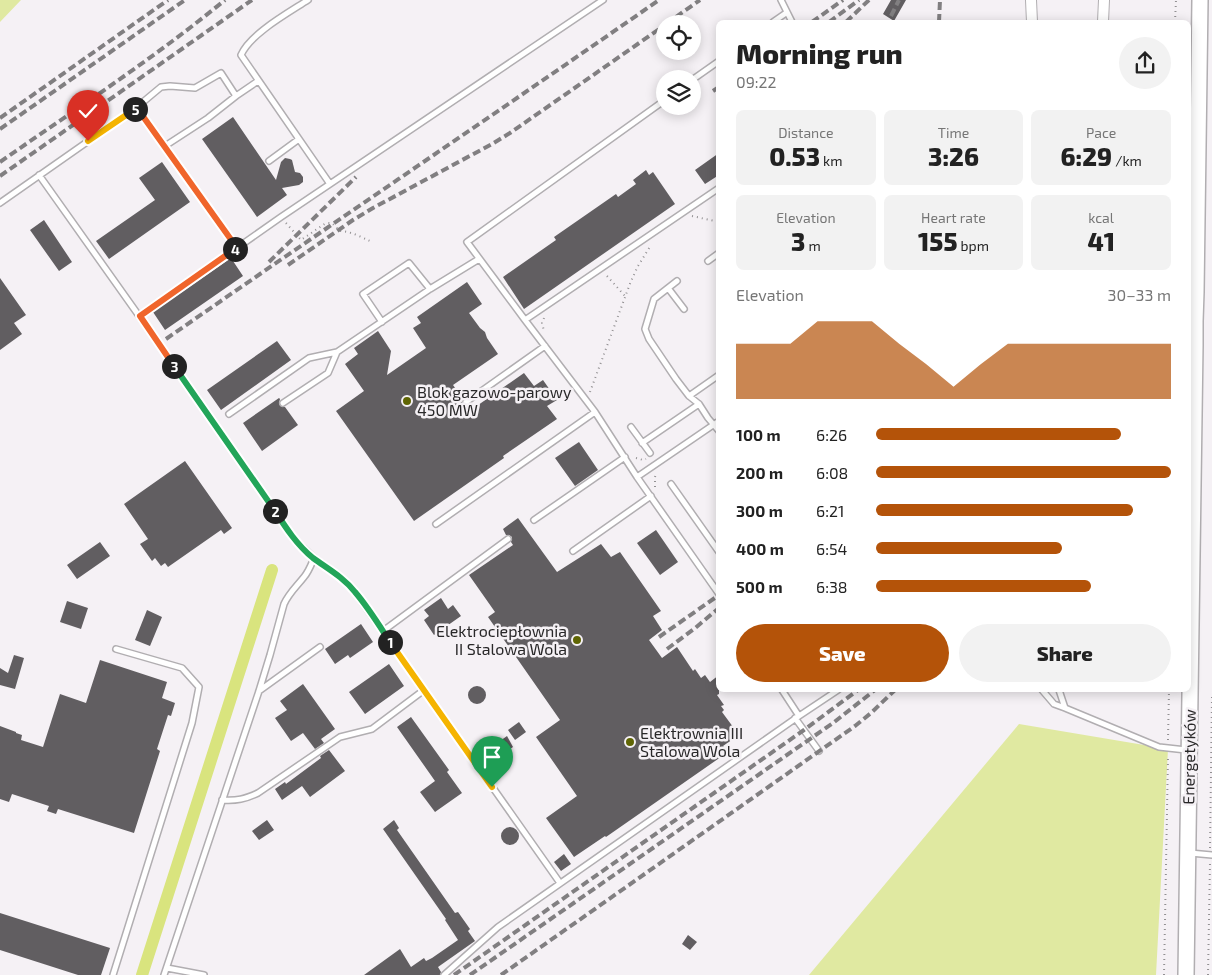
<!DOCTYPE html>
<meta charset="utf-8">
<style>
body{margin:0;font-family:"Exo 2",sans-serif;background:#f2f2f2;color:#222;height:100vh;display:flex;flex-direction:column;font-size:19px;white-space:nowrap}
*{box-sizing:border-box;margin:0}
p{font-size:16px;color:#767676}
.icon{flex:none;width:28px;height:28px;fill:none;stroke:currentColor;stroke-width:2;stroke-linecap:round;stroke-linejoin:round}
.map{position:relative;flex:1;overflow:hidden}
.side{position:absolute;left:716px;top:20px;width:475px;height:672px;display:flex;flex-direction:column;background:#fff;border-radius:8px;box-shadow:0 2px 12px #0003}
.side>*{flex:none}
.controls{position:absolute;left:656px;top:15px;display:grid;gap:10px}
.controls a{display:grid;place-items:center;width:45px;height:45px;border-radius:50%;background:#fff;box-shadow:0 2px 12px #0003;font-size:25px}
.pin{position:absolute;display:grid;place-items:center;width:42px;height:42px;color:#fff;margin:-51px -21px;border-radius:50% 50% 50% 0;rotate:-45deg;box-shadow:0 0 5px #0007}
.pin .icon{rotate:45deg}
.km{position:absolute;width:25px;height:25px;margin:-12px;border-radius:50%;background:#222;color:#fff;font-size:14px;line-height:25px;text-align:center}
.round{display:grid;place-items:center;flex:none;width:52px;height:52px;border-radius:26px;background:#f2f2f2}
.head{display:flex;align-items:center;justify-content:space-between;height:85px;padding:0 20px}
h1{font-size:28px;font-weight:800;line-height:38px}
.metrics{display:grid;grid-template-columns:repeat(3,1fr);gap:8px;height:85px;padding:5px 20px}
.metrics div{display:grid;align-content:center;border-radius:8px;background:#f2f2f2;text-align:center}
.metrics b{font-size:25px;font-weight:800}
.metrics small{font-size:14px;font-weight:400}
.metrics p{font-size:14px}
.chart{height:140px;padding:10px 20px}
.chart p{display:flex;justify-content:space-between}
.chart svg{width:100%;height:90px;margin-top:5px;fill:#b45309;opacity:.7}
.action{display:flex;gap:10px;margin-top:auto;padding:10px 20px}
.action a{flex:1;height:58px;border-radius:30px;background:#b45309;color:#fff;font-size:20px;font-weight:800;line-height:58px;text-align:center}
.action a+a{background:#f2f2f2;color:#222}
ul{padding:0 20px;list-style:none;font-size:16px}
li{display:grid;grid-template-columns:80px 60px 1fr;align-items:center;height:38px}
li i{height:12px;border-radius:6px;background:#b45309}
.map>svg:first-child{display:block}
.green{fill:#e0e9a1}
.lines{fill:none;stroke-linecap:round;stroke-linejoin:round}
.canal{stroke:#d9e47e;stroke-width:12}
.building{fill:#615e61}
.lane-casing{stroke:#b1aeb1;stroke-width:8}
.street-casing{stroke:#b1aeb1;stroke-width:12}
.secondary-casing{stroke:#b1aeb1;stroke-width:18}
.path{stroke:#929092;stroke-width:2;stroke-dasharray:1 4;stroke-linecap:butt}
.lane{stroke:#fff;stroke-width:5}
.street{stroke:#fff;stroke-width:10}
.secondary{stroke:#fff;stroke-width:15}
.rail{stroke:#817f81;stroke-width:4;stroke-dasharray:8 4;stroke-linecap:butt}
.split-1-casing{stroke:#fff;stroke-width:10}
.split-2-casing{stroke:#fff;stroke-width:10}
.split-3-casing{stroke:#fff;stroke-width:10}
.split-4-casing{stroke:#fff;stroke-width:10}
.split-5-casing{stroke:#fff;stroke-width:10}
.split-6-casing{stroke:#fff;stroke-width:10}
.split-1{stroke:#f5b400;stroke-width:6}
.split-2{stroke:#22a559;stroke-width:6}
.split-3{stroke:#22a559;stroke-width:6}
.split-4{stroke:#f0652b;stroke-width:6}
.split-5{stroke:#f0652b;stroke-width:6}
.split-6{stroke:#f5b400;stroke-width:6}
.poi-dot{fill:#5f6504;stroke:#f5f1f5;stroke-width:2}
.labels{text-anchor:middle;stroke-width:5;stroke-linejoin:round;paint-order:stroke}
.poi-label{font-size:16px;fill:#292829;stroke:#f5f1f5;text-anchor:start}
.street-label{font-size:16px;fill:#292829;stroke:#f5f1f5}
</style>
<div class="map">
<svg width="1212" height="975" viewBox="0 0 1212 975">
<rect width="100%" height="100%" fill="#f5f1f5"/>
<path class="green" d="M0 0H21L0 22Z
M1019 724 1168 749 1156 975H809Z"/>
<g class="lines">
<path class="canal" d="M142 975 272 570"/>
</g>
<path class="building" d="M891 0H906L894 21 883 14Z
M233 117 276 180 281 162 285 158 290 159 292 160 295 172 300 173 303 177V182L299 185 282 188 287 195 257 217 202 139Z
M719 153V175L705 184 695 170Z
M162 162 190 202 109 259 96 241 155 200 139 178Z
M646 170 649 175 653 172 675 204 524 309 503 277 556 240 554 237 616 194 618 197 636 184 633 180Z
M44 220 72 262 59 271 30 230Z
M231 258 243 276 165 330 153 312Z
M0 278 26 315 14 323 22 334 0 350Z
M467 282 482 304 469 313 480 328 485 332 487 338 498 354 453 385 463 399 462 402V404L465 406H468L471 410 524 373 534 386 543 380 557 400 547 406 557 419 503 456 504 458 414 521 336 411 364 391 345 364 358 354 354 348 378 331 391 351 387 375 426 348 413 328 421 323 417 317Z
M277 341 291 360 221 410 207 390Z
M279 398 280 399 279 403 280 406 283 407H285L298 425 262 451 243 423Z
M579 442 598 470 575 486 555 458Z
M185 461 232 528 224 534 221 530 168 567 165 563 161 566 155 558 152 561 140 544 148 539 124 504Z
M518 518 557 572 601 544 611 557 620 552 661 611 653 616 662 630 649 640 662 658 677 647 693 671 695 669 701 678 705 675 710 682 719 675V694L717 695 724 705 721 706 724 710 722 712 739 735 723 746 728 752 606 837 605 836 574 857 546 818 577 796 536 737 560 720 488 617 495 612 469 575 513 545 511 542 512 537 509 535H506L503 529Z
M656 530 678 562 660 575 637 543Z
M100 542 110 556 77 579 67 565Z
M441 598 448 609 453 605 461 616 434 635 424 620 429 616 424 610Z
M67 601 88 608 81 629 60 622Z
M147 610 162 617 150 646 135 640Z
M361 624 373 642 350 658 348 655 335 664 325 649Z
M14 655 24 658 15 689 0 685V668L8 673Z
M100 660 167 682 162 698 175 703 171 716 168 715 157 749 160 751 134 833 58 809 56 814 47 811 49 806 12 794 9 802 0 799V726L16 732V733L22 735 21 740 43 747 60 694 86 703Z
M389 664 404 686 365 714 349 692Z
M303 684 335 729 321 739 324 743 315 749 303 733 291 741 275 718 287 710 280 701Z
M468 695a9 9 0 1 1 18 0a9 9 0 1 1-18 0Z
M411 717 449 770 447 772 462 793 435 812 420 792 435 781 397 727Z
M519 722 526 732 515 740 508 730Z
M507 736 513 747 500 756 493 746Z
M329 750 345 771 310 797 302 786 282 800 275 789 285 782 286 784 321 758 320 756Z
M267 820 274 830 259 840 252 831Z
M394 820 399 828 397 830 455 913 458 912 470 929 468 931 475 941 438 967 441 972 440 975H364L400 949 411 967 424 958 426 961 432 958 458 940 445 920 446 919 383 829Z
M501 836a9 9 0 1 1 18 0a9 9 0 1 1-18 0Z
M564 854 571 864 561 871 554 862Z
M0 913 110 948 101 975H78L0 950Z
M688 935 697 942 690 950 682 944Z"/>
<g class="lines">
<g class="lane-casing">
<path id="lane" d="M308 0C288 13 250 34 241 55L330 184
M781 0 792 22
M773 22 786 13
M692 80 719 61
M137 107 237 248
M165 146 208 118 236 96
M269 161 299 139
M39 175 159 344 294 539 314 558 341 578 355 592 560 883
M719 188 525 320 595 412 637 477 719 421
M0 203 137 107 161 87 170 86 195 88 221 73 236 96 258 81
M708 261 719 253
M677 281 654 299 645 329 649 339 676 379 689 396 699 404 708 418 719 431
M668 288 684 309
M140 316 281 217 603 0
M525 320 467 242 665 100
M382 322 363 294 409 263 430 289
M689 396 719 375
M466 402 545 346
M283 403 328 373 337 352 430 289 479 259
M229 414 309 358 337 352
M631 427 650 453
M642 443 699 404
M637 477 719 594
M671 484 719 552
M534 520 625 457
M436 524 595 412
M573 551 651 496
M383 631 508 539
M1042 690 1054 704 1065 708
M1059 690 1065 708 1159 747 1186 750
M259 691 320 647
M799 716 838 690
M795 718 819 751
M222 800C237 801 245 799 258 793L340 737 372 729 424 690
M1190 853 1212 855
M167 968 204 975
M113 975 192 723 199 687 182 668 116 649
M164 975 259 691 270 655 284 604C289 593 297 586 304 577 309 571 311 565 314 558
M444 975 498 927 799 716 782 690"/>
</g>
<g class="street-casing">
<path id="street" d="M1031 0 1032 22
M1103 22 1104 0"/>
</g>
<g class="secondary-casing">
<path id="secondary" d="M1186 975 1195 345V321L1196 292 1200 0"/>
</g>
<path class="path" d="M1175 22 1176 0
M692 216 719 222
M286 223 301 240 326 223C334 222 335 227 340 231 350 231 361 237 370 241
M607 276 625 296
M544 318 542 323 544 331
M590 392 631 281 638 266 651 245
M636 458 643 460 646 459
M655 487V477L656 474
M1168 740 1169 690
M1210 848 1212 697
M1164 975 1168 757
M1208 975 1210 862"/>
<use href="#lane" class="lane"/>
<use href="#street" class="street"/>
<use href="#secondary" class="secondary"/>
<path class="rail" d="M891 16 899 0
M812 22 843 0
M829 22 859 0
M846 22 869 0
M939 22 940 0
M666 24 700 0
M713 91 719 87
M0 118 168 0
M0 129 185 0
M0 162C76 109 153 59 225 0
M0 176 252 0
M269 262 356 177
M288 265 353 220 373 208 492 144 510 133 665 25
M166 339C330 225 495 114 659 0
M659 637 719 595
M667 649 694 629 719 608
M454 975 804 730 858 690
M470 975 833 723 875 690
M501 975 855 726 871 713 895 690"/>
</g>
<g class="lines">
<g class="split-1-casing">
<path id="split-1" d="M390 642 492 787"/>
</g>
<g class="split-2-casing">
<path id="split-2" d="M275 511C286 528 297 545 313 558 328 569 343 577 355 592 368 607 379 625 390 642"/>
</g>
<g class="split-3-casing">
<path id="split-3" d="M174 366 275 511"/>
</g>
<g class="split-4-casing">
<path id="split-4" d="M174 366 140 316 235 249"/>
</g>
<g class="split-5-casing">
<path id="split-5" d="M135 109 137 108 237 248 235 249"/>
</g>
<g class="split-6-casing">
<path id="split-6" d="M88 141 135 109"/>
</g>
<use href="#split-1" class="split-1"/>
<use href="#split-2" class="split-2"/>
<use href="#split-3" class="split-3"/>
<use href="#split-4" class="split-4"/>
<use href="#split-5" class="split-5"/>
<use href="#split-6" class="split-6"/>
</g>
<g class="poi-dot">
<circle cx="407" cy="401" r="5"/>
<circle cx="577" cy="640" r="5"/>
<circle cx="630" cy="742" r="5"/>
</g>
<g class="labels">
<g class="poi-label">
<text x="417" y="398">Blok gazowo-parowy<tspan x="417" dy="18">450 MW</tspan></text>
<text x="567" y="637" text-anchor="end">Elektrociepłownia<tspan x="567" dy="18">II Stalowa Wola</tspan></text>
<text x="640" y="739">Elektrownia III<tspan x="640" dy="18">Stalowa Wola</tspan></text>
</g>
<g class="street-label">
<text transform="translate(1189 757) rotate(-89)" y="6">Energetyków</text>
</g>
</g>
</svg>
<div class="controls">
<a><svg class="icon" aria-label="locate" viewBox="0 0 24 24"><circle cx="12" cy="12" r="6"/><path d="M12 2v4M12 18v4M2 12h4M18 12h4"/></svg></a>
<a><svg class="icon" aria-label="layers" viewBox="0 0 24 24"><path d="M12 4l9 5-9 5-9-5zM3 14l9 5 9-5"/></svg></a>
</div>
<div class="pin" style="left:492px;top:787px;background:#1e9e55"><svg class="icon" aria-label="arrive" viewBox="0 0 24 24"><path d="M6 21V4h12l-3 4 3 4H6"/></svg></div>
<div class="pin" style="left:88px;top:141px;background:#d93025"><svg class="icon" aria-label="check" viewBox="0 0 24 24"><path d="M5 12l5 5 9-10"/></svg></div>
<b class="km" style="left:390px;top:642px">1</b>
<b class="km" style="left:275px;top:511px">2</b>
<b class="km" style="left:174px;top:366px">3</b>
<b class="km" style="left:235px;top:249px">4</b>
<b class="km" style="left:135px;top:109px">5</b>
<section class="side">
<div class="head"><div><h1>Morning run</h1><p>09:22</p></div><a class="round"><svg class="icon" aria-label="share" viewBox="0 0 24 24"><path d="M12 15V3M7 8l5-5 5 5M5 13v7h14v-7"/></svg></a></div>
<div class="metrics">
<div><p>Distance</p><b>0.53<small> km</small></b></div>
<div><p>Time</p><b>3:26</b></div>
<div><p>Pace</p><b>6:29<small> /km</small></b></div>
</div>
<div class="metrics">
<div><p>Elevation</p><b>3<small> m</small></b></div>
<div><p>Heart rate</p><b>155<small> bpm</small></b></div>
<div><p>kcal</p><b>41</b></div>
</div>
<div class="chart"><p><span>Elevation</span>30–33 m</p>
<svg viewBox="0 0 160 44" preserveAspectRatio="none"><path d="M0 44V17L10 17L20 17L30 6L40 6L50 6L60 17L70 27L80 38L90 27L100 17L110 17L120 17L130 17L140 17L150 17L160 17V44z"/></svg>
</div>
<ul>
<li><b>100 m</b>6:26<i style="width:83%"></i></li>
<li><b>200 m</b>6:08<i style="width:100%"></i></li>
<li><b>300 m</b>6:21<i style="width:87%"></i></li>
<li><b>400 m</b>6:54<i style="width:63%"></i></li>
<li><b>500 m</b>6:38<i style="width:73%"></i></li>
</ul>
<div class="action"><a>Save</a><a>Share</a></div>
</section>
</div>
